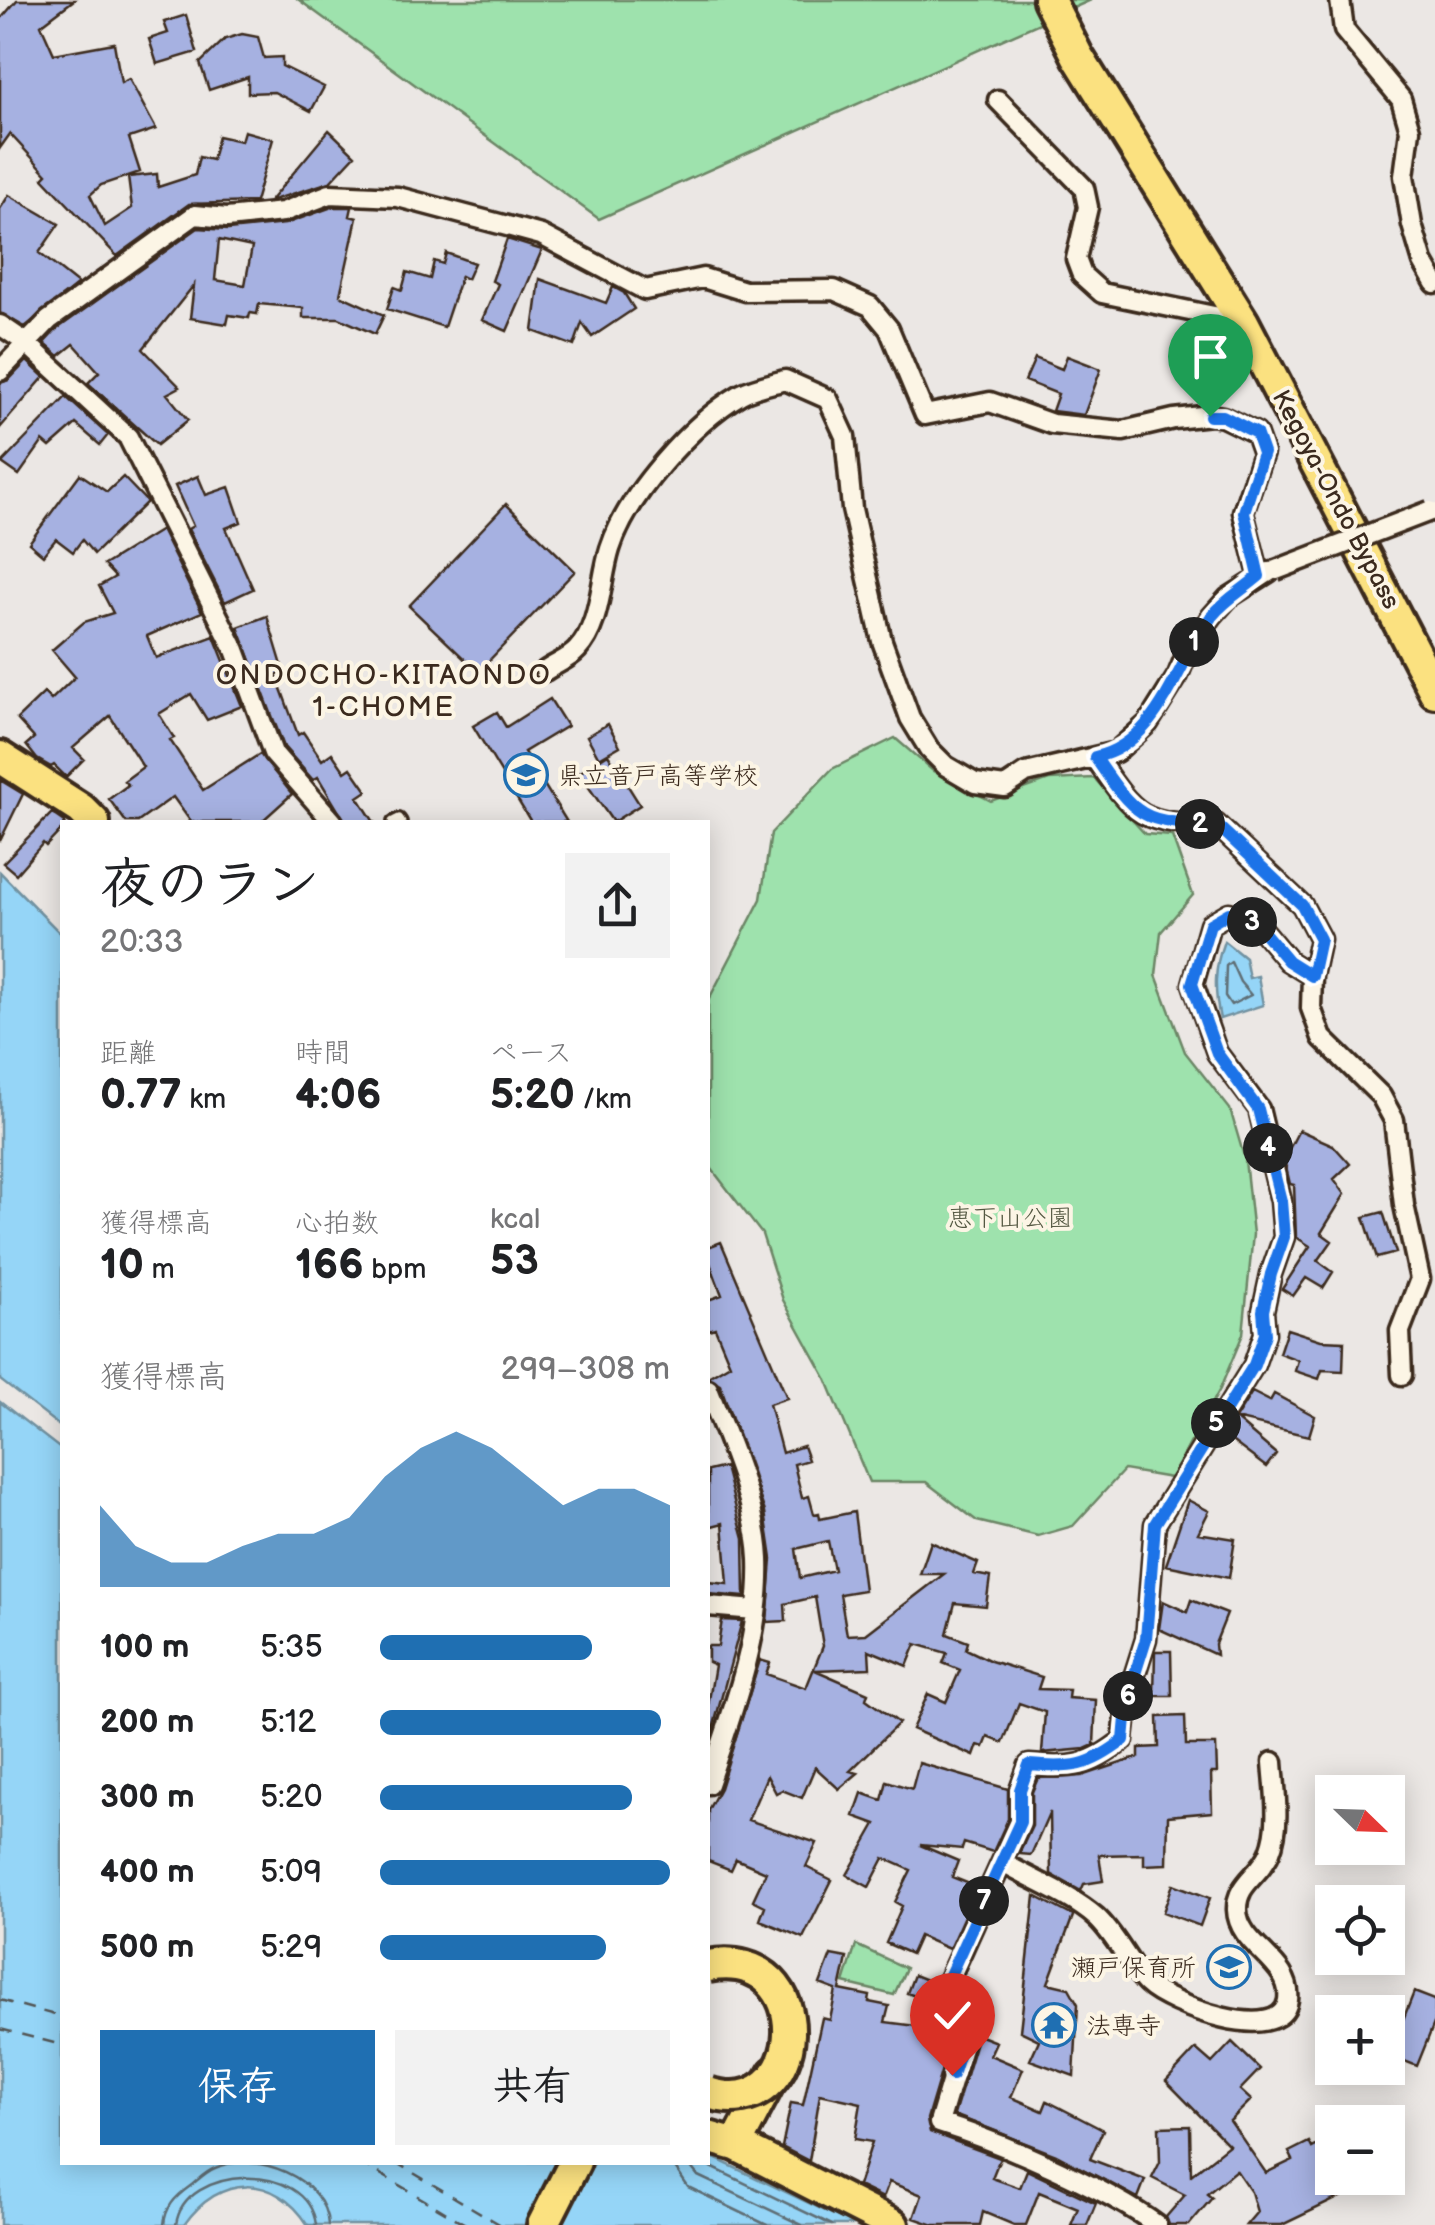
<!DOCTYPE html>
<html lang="ja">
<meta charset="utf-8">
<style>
body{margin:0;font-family:"Balsamiq Sans","Klee One",sans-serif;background:#f2f2f2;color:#202124;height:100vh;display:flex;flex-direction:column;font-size:38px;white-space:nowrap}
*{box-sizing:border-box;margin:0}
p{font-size:32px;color:#757577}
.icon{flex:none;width:55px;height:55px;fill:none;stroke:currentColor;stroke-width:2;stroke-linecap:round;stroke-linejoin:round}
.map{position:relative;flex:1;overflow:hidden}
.side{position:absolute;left:60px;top:820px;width:650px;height:1345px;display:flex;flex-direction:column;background:#fff;border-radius:0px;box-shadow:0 5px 25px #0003}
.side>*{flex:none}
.needle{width:65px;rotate:113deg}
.controls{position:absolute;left:1315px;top:1775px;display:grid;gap:20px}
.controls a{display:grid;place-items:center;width:90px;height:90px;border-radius:0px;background:#fff;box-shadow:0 5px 25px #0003;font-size:50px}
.pin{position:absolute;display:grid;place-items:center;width:85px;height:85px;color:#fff;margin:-102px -42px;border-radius:50% 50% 50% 0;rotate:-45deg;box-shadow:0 0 10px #0007}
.pin .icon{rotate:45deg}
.km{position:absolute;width:50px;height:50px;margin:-25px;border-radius:50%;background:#222;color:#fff;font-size:28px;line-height:50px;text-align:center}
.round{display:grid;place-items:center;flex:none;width:105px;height:105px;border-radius:0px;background:#f2f2f2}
.head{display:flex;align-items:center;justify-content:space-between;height:170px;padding:0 40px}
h1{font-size:55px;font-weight:700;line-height:75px}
.figures{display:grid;grid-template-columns:repeat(3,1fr);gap:15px;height:170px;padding:10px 40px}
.figures div{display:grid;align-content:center}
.figures b{font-size:42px;font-weight:700}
.figures small{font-size:28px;font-weight:400}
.figures p{font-size:28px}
.chart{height:280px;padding:20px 40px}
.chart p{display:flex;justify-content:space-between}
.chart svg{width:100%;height:180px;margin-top:10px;fill:#1f6fb2;opacity:.7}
.button{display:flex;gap:20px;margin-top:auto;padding:20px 40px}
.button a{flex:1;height:115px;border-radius:0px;background:#1f6fb2;color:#fff;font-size:40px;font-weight:700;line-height:115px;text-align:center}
.button a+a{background:#f2f2f2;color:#202124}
ul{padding:0 40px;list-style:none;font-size:32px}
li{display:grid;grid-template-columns:160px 120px 1fr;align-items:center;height:75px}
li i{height:25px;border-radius:12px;background:#1f6fb2}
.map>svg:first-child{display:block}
.green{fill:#9ee2ad;stroke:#6c8666;stroke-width:2.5}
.water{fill:#95d5f7;stroke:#7191a0;stroke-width:2.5}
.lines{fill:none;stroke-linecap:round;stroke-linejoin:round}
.shore{stroke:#5f6e75;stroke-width:2.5}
.ferry{stroke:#525554;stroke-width:2.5;stroke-dasharray:12 10;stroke-linecap:butt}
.building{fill:#a6b1e1;stroke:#3b2a1e;stroke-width:2.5;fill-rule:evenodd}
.service-casing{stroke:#3b2a1e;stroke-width:16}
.minor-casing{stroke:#3b2a1e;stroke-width:25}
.trunk-casing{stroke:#3b2a1e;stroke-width:38}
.service{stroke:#fcf5e5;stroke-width:9}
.minor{stroke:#fcf5e5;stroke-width:18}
.trunk{stroke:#fbe180;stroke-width:30}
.minor-bridge-casing{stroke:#3b2a1e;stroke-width:25;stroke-linecap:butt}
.trunk-bridge-casing{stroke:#3b2a1e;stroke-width:38;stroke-linecap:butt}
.minor-bridge{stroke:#fcf5e5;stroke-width:18}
.trunk-bridge{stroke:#fbe180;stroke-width:30}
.route-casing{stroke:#fff;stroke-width:20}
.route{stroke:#1a73e8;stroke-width:12}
.labels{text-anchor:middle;stroke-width:8;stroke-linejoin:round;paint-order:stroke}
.street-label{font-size:25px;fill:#3b2a1e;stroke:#fcf5e5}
.poi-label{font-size:25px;fill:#3b2a1e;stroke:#fcf5e5;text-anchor:start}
.park-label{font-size:25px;fill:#545842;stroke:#fcf5e5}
.neighbourhood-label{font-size:28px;letter-spacing:2.5px;fill:#3b2a1e;stroke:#fcf5e5}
</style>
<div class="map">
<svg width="1435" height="2225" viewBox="0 0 1435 2225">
<rect width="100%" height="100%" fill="#ebe7e4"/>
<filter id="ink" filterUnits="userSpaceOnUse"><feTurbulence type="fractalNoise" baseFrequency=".01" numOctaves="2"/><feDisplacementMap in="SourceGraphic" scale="20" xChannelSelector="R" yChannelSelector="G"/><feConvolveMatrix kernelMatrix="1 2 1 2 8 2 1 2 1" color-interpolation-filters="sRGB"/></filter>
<g filter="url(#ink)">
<path class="green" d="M299 0H1091L599 219Z
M895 738 933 771 991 801 1049 780 1094 778 1145 834 1172 836 1193 895 1161 932 1156 975 1185 1052 1230 1109 1245 1160 1253 1234 1243 1334 1220 1389 1171 1478 1124 1470 1073 1526 1038 1536 977 1521 926 1482H869L826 1378 783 1300 762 1234 708 1164V1001L761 899 771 833 832 769Z
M856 1945 906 1968 894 1995 844 1983Z"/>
<path class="water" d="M0 872 62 935V1428L0 1380Z
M1224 941 1245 958 1249 978 1258 976 1263 1005 1220 1019C1214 991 1214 968 1224 941Z
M0 1402 62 1450V2162H708V2155L855 2225H308C275 2173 219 2174 184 2225H0Z"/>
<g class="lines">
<path class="shore" d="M1231 962 1240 982 1251 995 1231 1005 1225 996 1226 966Z
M671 2162 688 2187 767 2225
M687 2162 698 2176 802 2225
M701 2162 832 2225
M164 2225C165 2208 175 2197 189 2187 197 2181 205 2172 215 2168 255 2150 326 2178 328 2225
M176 2225C183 2165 308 2159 316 2225"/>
<path class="ferry" d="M0 2000 62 2017
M0 2029 62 2045
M360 2162 467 2225
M395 2162 501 2225"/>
</g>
<path class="building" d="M17 0H74L41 25 54 54 114 43 121 83 129 79 156 129 129 138 140 172 101 185 90 195 105 226 132 208 128 177 157 174 158 187 195 175 199 157 212 160 218 136 241 141 244 131 273 139 255 202 189 204 117 256 43 178 47 174 10 134 0 148V20Z
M186 15 197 52 157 64 149 39 168 33 164 22Z
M242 34 258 37 264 58 282 57V66L324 87 311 111 274 92 248 93V77L209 90 200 63 225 39Z
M329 130 355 155 330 182 270 201Z
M9 195 59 224 39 253 78 284 25 327 0 313V209Z
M332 207H352L350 216 357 218 340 295 384 315 375 334 339 318H303V308L259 304 257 314 250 313 249 318 229 315 227 324 190 318 194 285 143 349 180 387 167 394 188 420 157 445 88 383 99 372 74 344 59 356 44 343 57 329 198 228 228 230 285 224ZM219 240 252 247 245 285 215 280Z
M507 239 542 250 507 331 482 320 498 284 492 281Z
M446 253 474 263 467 279 461 276 444 327 387 309 394 287 402 290 407 272 430 279 434 261 443 264Z
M540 279 606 303 613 287 624 293 634 309 592 337 582 323 574 346 533 331Z
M1067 356 1101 369 1084 415 1052 411 1058 394 1025 381 1035 358 1062 369Z
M27 361 44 377 0 428V383L9 380Z
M66 397 108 435 100 445 76 424 50 447 43 441 19 475 2 463Z
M80 474 107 492 123 477 147 502 94 554 82 540 73 552 56 539 43 555 29 543Z
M198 476 206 495 229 487 241 522 226 528 253 589 225 602 188 529 193 526 175 486Z
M506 504 575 571 478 672 409 606Z
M161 530 202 612 147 636 156 658 214 636 242 706 207 720 191 694 159 714 174 738 170 740 203 790 260 754 292 794 261 822H191L173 797 138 822H126L109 799 128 785 124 781 143 767 110 716 73 748 84 759 66 777 54 765 51 767 37 759 26 745 34 738 17 719 44 693 51 700 75 677 52 650 84 622 113 613 99 586 115 577 104 565Z
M267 616 284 672 276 675 298 735 303 732 322 760 332 753 345 772 351 768 367 791 358 797 374 822H345L318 777 313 780 284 747 238 627Z
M550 699 567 726 524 752 567 822H531L473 726 497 712 506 727Z
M608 724 620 746 599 758 587 736Z
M608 754 640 805 613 822 579 773Z
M0 780 23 794 0 841Z
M52 813 65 822 62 829 46 846 43 843 16 874 3 863Z
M1299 1130 1333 1145 1350 1164 1334 1179 1345 1194 1321 1233 1332 1241 1318 1261 1333 1272 1323 1288 1306 1278 1293 1296 1282 1289 1310 1246 1296 1237 1294 1185 1290 1184 1284 1159Z
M1383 1212 1396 1253 1377 1258 1364 1217Z
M721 1242 787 1398 769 1404 782 1453 803 1446 808 1460 794 1464 802 1498 809 1496 814 1514 819 1513 820 1519 854 1512 864 1590 840 1594 847 1635 866 1634 944 1574H920L931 1542 978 1563 974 1574 990 1577 986 1606 955 1603 947 1634 968 1642 966 1649 991 1661 1042 1677 1038 1689 1069 1690 1068 1698 1096 1700 1094 1745 1085 1749 1042 1753 1045 1712 1019 1703 1003 1743 988 1737 984 1747 978 1745 974 1756 912 1729 928 1694 946 1702 960 1670 943 1663 947 1653 916 1644 907 1666 869 1650 870 1668 815 1670 868 1693 866 1699 899 1723 850 1771 858 1773 839 1789 815 1767 802 1798 782 1790 776 1793 767 1776 748 1820 817 1843 806 1867 832 1880 803 1938 760 1920 765 1906 753 1900 766 1872 736 1859 731 1870 708 1861V1810L720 1788 760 1660 770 1663 766 1674 806 1688 823 1646 815 1597 785 1604 786 1621 767 1622 772 1559 765 1512 720 1384 708 1377 730 1364 715 1328 708 1330V1300L722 1295 708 1258V1247ZM828 1541 834 1570 800 1578 796 1549Z
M1287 1329 1321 1340 1344 1341 1343 1371 1322 1370 1319 1379 1295 1371 1298 1360 1279 1353Z
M1252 1392 1270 1401 1274 1394 1315 1416 1309 1436 1235 1419Z
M1235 1419 1276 1454 1266 1467 1225 1436Z
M725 1467 744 1539 745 1597 708 1594V1582L728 1584 723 1523 708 1527V1471Z
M1188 1500 1209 1511 1198 1533 1235 1539 1229 1578 1166 1565Z
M1191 1600 1227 1614 1215 1644 1216 1655 1159 1629 1163 1601 1187 1612Z
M722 1620 742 1621 710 1740 708 1706 715 1665 708 1662V1646H718Z
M1155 1651H1171L1172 1696H1154Z
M1185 1716 1186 1745H1216L1217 1773H1211L1212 1812 1168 1816 1167 1864 1144 1865V1854L1099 1855 1103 1881 1084 1884 1081 1891 1051 1874 1050 1812 1031 1855 1019 1854 1032 1826V1792L1038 1778 1082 1776 1139 1757V1748L1159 1747 1158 1717Z
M919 1763 1008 1789V1819L993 1852 964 1843 962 1849 920 1845 958 1861 952 1877 977 1887 949 1949 919 1936 911 1954 886 1943 902 1906 895 1902 911 1870 884 1858 869 1887 847 1875 876 1824 854 1816 862 1793 882 1800 887 1781 912 1789Z
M1173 1884 1210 1898 1200 1926 1163 1912Z
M1035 1896 1073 1916 1048 1983 1069 1988 1078 2004 1074 2076 1030 2060 1039 2040 1020 2031Z
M831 1955 847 1958 840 1990 870 1996 869 2002 889 2006 885 2022 916 2026 923 2011 955 2025 927 2119 930 2132 1000 2158 992 2178 1020 2188 1027 2170 1096 2203 1087 2225H1071L1078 2208 1039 2192 1026 2225H1014L983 2212 980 2225H934L914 2218 922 2195 889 2182 883 2198 858 2186 872 2142 855 2139 861 2103 820 2094 809 2161 782 2147 791 2103 803 2105 822 2018 830 2020 836 1990 820 1984Z
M914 1975 934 1983 931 2002 907 1993Z
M1414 1992 1435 2000V2021L1417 2066 1389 2055Z
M978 2035 996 2042 990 2055 1023 2069 1011 2097 1043 2111 1047 2101 1103 2130 1090 2159 1145 2180 1138 2198 1056 2155 954 2115Z
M1232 2042 1260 2069 1240 2090 1251 2100 1230 2121 1266 2173 1293 2160 1289 2152 1309 2142 1312 2148 1332 2138V2178H1351L1357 2189 1282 2225H1246L1257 2212 1251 2192 1236 2170 1207 2194 1212 2198 1189 2225H1169L1166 2217 1185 2195 1152 2178 1160 2162 1159 2127 1190 2126 1191 2175 1229 2145 1166 2081 1196 2049 1212 2063Z"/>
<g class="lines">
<g class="service-casing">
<path id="service" d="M393 822 399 819 401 822"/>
</g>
<g class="minor-casing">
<path id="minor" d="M1340 0 1344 30 1401 99 1410 130 1404 176 1412 225 1423 262 1435 283
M998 100 1084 188 1088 207 1076 259 1082 275 1102 293 1243 322
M0 325 25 342 128 437 235 650 273 753 333 822
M0 371 49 320 195 215 227 218 283 212 330 194 398 197 541 235 645 290 703 278 745 291 834 290 870 306 889 329 925 415 990 402 1052 424 1123 431 1174 419 1211 415 1223 417 1256 433 1263 453 1243 512 1259 575
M545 671C555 664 569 659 577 650 601 625 600 581 610 549 627 495 692 423 741 394 754 387 771 384 785 380L828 399 845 436 852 509 882 641 910 718 929 749 946 766 975 783 1005 787 1026 773 1116 752 1148 723 1178 675 1188 650 1212 616 1228 598 1269 572
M1095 757C1136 817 1141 825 1216 824L1302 905 1320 939 1312 976 1288 961 1257 924 1229 913 1210 924 1193 984 1217 1053 1259 1109 1281 1201 1284 1237 1271 1274 1263 1311 1265 1333 1254 1365 1155 1524 1146 1639 1128 1696 1123 1740C1089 1767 1073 1769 1029 1765L1020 1790V1822L945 1988 970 2019 939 2123C1000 2142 1105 2187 1157 2225
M1312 976 1311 1008 1322 1038 1381 1096 1394 1120 1404 1205 1420 1279 1400 1331 1402 1375
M708 1389C728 1441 756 1501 759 1559 762 1634 732 1714 708 1784
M708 1606 755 1610
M1003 1863C1032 1880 1071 1895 1096 1917 1116 1935 1128 1964 1147 1984 1167 2004 1281 2048 1288 2000 1293 1962 1238 1946 1237 1910 1236 1883 1261 1875 1270 1852 1281 1824 1275 1792 1273 1762"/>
</g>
<g class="trunk-casing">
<path id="trunk" d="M1049 0 1078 57 1243 322 1435 692
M0 757 81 809 94 822
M708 2137 736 2145 893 2225
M736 2145 774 2073
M543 2225 575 2162"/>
</g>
<use href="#service" class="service"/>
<use href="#minor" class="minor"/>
<use href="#trunk" class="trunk"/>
<g class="minor-bridge-casing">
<path id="minor-bridge" d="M1276 570 1430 511"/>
</g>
<g class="trunk-bridge-casing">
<path id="trunk-bridge" d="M708 1966C822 1945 810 2126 708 2093"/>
</g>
<use href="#minor-bridge" class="minor-bridge"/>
<use href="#trunk-bridge" class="trunk-bridge"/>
</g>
</g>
<g class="lines" filter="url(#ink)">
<g class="route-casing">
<path id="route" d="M952 2075 970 2020 944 1988 1020 1822V1790L1029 1765C1073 1769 1089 1767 1124 1740L1128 1696 1146 1639 1155 1524 1254 1365 1265 1334 1263 1311 1271 1274 1284 1237 1281 1201 1258 1109 1217 1053 1192 984 1210 924 1229 913 1257 924 1288 961 1312 976 1320 939 1302 905 1216 824C1141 824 1136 817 1095 757 1160 743 1176 663 1212 616 1226 599 1243 590 1259 576L1244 512 1263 453 1256 433 1223 416H1210"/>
</g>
<use href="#route" class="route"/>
</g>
<defs>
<g id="school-ring" transform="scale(2.25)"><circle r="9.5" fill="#fcf5e5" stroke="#1f6fb2" stroke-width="1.5"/><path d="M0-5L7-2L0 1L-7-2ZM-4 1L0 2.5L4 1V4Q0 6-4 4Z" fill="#1f6fb2"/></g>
<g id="temple-ring" transform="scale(2.25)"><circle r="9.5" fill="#fcf5e5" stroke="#1f6fb2" stroke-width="1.5"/><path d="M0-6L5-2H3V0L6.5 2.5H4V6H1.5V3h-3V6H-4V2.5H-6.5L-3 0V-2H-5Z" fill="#1f6fb2"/></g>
</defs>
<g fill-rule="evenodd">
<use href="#school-ring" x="526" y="775"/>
<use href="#school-ring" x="1229" y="1967"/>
<use href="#temple-ring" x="1054" y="2025"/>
</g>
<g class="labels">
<g class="street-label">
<text transform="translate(1337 499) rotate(62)" y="9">Kegoya-Ondo Bypass</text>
</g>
<g class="poi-label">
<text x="558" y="784">県立音戸高等学校</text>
<text x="1196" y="1976" text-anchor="end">瀬戸保育所</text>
<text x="1086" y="2034">法専寺</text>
</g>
<g class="park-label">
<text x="1010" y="1226">恵下山公園</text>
</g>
<g class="neighbourhood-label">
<text x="384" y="684">ONDOCHO-KITAONDO<tspan x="384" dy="32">1-CHOME</tspan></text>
</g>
</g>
</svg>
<div class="controls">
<a><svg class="needle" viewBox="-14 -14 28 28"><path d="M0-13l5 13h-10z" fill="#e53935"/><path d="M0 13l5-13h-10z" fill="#757577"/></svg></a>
<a><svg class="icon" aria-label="locate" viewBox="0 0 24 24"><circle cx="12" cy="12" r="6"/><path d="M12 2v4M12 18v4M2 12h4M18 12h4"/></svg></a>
<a>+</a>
<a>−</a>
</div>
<div class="pin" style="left:1210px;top:416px;background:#1e9e55"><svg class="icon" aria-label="arrive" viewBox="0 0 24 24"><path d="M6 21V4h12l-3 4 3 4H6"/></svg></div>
<div class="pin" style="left:952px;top:2075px;background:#d93025"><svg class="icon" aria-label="check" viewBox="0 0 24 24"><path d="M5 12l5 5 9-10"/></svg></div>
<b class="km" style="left:1194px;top:642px">1</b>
<b class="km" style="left:1200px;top:824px">2</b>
<b class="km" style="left:1252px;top:922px">3</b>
<b class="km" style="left:1268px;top:1148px">4</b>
<b class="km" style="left:1216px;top:1423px">5</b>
<b class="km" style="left:1128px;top:1696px">6</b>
<b class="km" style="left:984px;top:1901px">7</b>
<section class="side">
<div class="head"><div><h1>夜のラン</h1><p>20:33</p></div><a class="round"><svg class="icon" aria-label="share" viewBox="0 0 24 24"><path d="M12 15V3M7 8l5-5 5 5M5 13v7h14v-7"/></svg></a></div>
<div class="figures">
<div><p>距離</p><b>0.77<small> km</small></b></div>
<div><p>時間</p><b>4:06</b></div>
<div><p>ペース</p><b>5:20<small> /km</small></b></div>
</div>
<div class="figures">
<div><p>獲得標高</p><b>10<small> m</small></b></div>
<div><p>心拍数</p><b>166<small> bpm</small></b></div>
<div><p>kcal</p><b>53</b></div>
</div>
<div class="chart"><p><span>獲得標高</span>299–308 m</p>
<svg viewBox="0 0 160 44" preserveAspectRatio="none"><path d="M0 44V24L10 34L20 38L30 38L40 34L50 31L60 31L70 27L80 17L90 10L100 6L110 10L120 17L130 24L140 20L150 20L160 24V44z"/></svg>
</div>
<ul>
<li><b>100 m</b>5:35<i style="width:73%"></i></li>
<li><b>200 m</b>5:12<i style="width:97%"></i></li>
<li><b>300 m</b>5:20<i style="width:87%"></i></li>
<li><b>400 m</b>5:09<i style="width:100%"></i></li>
<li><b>500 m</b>5:29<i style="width:78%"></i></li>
</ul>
<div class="button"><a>保存</a><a>共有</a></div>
</section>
</div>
